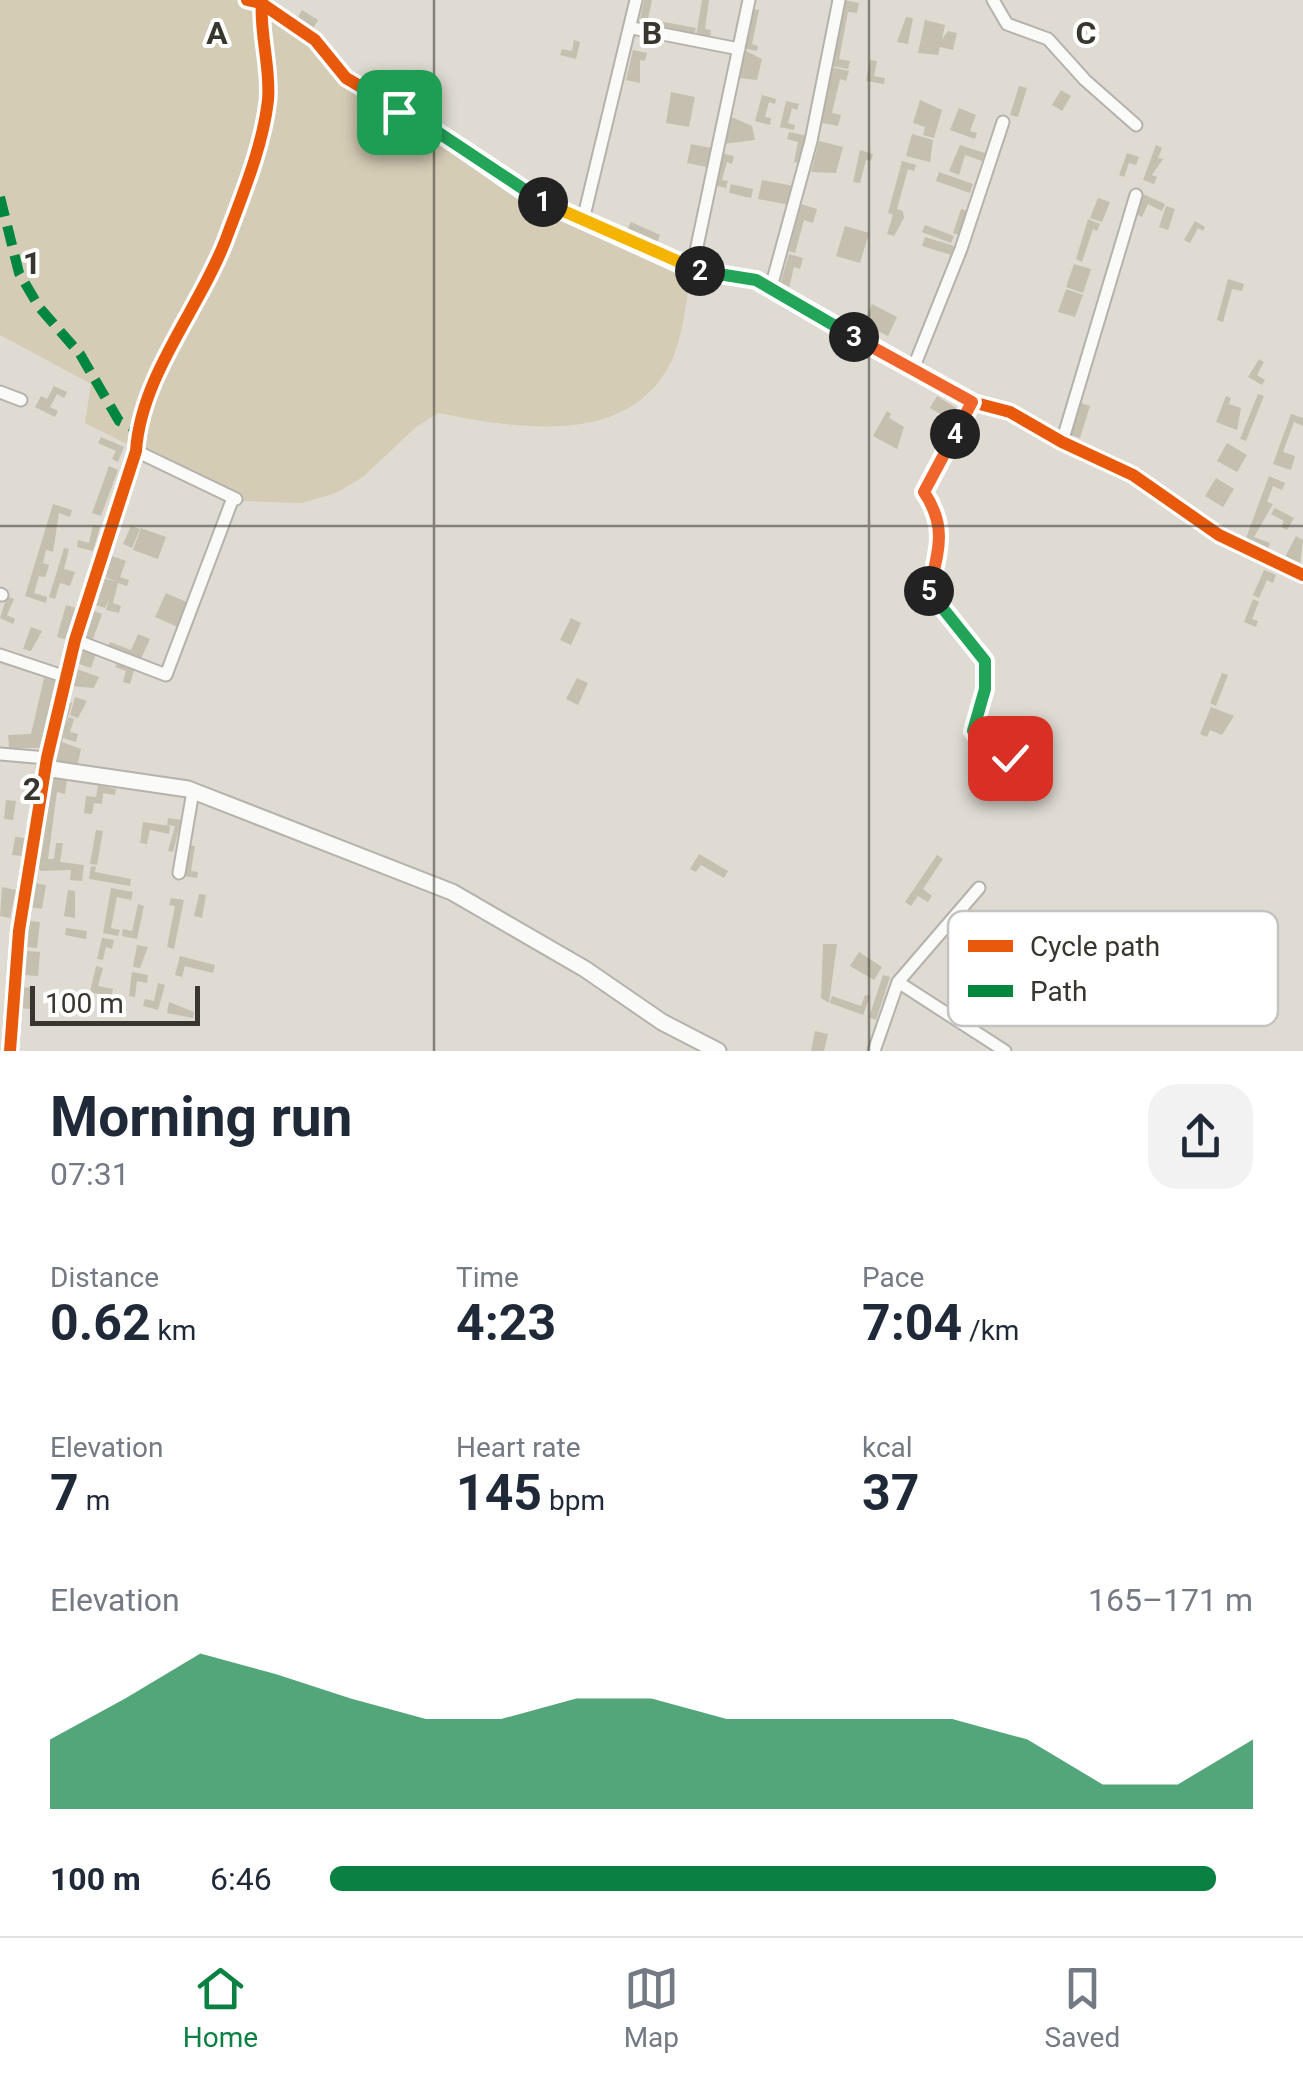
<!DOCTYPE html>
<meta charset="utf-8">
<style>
body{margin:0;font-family:Roboto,sans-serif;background:#f2f2f3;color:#1f2937;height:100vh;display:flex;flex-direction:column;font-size:38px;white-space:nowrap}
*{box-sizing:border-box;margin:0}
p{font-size:32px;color:#747a83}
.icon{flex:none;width:55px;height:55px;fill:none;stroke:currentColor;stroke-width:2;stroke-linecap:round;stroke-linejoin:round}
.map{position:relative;height:1051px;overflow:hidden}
.side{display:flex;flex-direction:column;background:#fff;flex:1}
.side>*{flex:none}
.scale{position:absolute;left:30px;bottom:25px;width:170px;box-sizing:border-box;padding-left:10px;border:5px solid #38362f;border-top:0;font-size:28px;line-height:35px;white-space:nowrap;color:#38362f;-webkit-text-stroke:8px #fff;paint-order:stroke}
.pin{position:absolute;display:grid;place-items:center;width:85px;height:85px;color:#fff;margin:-42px;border-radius:20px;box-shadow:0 5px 15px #0006}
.km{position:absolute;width:50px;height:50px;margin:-25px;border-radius:50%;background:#222;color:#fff;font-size:28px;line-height:50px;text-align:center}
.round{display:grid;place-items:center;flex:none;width:105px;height:105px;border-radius:30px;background:#f2f2f3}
.headline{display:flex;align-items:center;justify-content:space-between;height:170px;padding:0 50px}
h1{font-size:55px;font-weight:700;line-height:75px}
.metrics{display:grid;grid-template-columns:repeat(3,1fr);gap:15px;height:170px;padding:10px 50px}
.metrics div{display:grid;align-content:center}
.metrics b{font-size:50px;font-weight:700}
.metrics small{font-size:28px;font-weight:400}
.metrics p{font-size:28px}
.chart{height:280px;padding:20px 50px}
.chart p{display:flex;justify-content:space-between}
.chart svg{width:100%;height:180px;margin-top:10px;fill:#0b8043;opacity:.7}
ul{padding:0 50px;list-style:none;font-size:32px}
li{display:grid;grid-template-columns:160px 120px 1fr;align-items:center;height:75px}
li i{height:25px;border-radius:12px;background:#0b8043}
.menu{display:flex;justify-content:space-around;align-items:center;height:140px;border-top:2px solid #e0e1e3;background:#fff;font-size:28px;color:#747a83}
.menu a{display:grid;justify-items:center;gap:5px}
.menu .on{color:#0b8043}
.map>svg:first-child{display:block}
.green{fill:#d5ccb5}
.building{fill:#c5bfaf}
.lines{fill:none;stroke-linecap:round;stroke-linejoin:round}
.minor-casing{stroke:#b5b2ac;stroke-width:15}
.tertiary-casing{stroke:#b5b2ac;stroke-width:19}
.path{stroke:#bfbdbb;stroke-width:2.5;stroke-dasharray:5 5;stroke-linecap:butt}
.minor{stroke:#fafaf8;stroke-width:11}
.tertiary{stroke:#fafaf8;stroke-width:15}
.quiet{stroke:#00873e;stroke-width:10;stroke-dasharray:20 10;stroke-linecap:butt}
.cycleway-casing{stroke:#fff;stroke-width:19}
.cycleway{stroke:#e8590c;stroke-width:12}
.split-1-casing{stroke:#fff;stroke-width:20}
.split-2-casing{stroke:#fff;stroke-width:20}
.split-3-casing{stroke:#fff;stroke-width:20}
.split-4-casing{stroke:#fff;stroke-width:20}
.split-5-casing{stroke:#fff;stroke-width:20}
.split-6-casing{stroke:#fff;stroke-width:20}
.split-7-casing{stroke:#fff;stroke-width:20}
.split-1{stroke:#22a559;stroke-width:12}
.split-2{stroke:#f5b400;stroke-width:12}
.split-3{stroke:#22a559;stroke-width:12}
.split-4{stroke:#f0652b;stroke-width:12}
.split-5{stroke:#f0652b;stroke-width:12}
.split-6{stroke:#22a559;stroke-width:12}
.split-7{stroke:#f5b400;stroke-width:12}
.grid{fill:none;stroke:#38362f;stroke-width:2.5;stroke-opacity:0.55}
.key{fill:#fff;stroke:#c3c3c1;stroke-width:2.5}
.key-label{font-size:28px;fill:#38362f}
.grid-label{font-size:32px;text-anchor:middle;font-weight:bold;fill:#38362f;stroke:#fff;stroke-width:8;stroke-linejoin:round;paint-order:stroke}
</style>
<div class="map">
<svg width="1303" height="1051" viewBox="0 0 1303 1051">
<rect width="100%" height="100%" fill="#dfdbd2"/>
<path class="green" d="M0 0H262L315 40 346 78 495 172 692 270C686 298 684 333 672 360 630 449 515 428 438 413L416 427 363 477 336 493 302 503 240 501 85 423 91 384 0 335Z"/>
<path class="building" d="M644 0H652L648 19 696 28 694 35 639 25Z
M702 0H709L705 29 711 30 710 38 696 36Z
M843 0 859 3 857 13 848 12 839 59 850 61 848 69 831 66Z
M752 9 759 10 752 44 758 46 757 51 743 48Z
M302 10 318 20 310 33 294 24Z
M906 17 913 18 908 44 897 42Z
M925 20 945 25 942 39 948 31 957 33 953 50 940 47 938 55 918 53Z
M574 40 580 42 576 59 560 55 562 49 572 51Z
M633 50 647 53 645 61 640 60V83L626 80Z
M744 50 762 59 757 80 738 78Z
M870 60 877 61 874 76 885 78 884 84 866 81Z
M831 67 849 71 846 81 840 79 832 113 841 115 838 126 822 123Z
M1019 86 1027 88 1018 117 1010 115Z
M1061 90 1071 96 1062 111 1052 105Z
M671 92 695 97 689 127 666 123Z
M762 95 776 99 775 104 769 102 765 117 771 118 770 125 755 121Z
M920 100 942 110 934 138 923 135 925 127 913 123Z
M786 101 799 104 797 110 792 108 788 123 795 125 794 130 780 127Z
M959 108 976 115 970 131 977 133 975 139 950 130Z
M729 116 752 126 755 140 723 144Z
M789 132 808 136 801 164 794 162 798 142 787 139Z
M912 134 933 140 930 162 906 156Z
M819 141 843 147 836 173 811 172Z
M691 144 711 148 706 167 687 163Z
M960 145 985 153 982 161 965 155 959 175 949 171Z
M1156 145 1162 148 1158 158 1163 159 1152 175 1157 177 1154 184 1143 180Z
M860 150 873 154 871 161 866 160 860 183 853 182Z
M721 153 734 156 732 164 727 162 722 180 728 181 726 188 714 185Z
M1127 153 1139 157 1136 165 1129 163 1124 177 1119 175Z
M902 161 916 165 914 171 908 169 897 209 903 211 904 218 894 236 887 234 893 215 888 213Z
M939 172 973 184 970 193 936 181Z
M762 180 794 186 790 205 758 199Z
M731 184 753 189 751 198 729 193Z
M1143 194 1165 204 1162 211 1148 204 1142 217 1134 213Z
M1098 198 1110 202 1102 222 1090 218Z
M801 204 817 209 813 223 804 220 795 253 789 251Z
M1166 206 1175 209 1168 230 1159 227Z
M961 209 971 212 962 236 953 233Z
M1088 219 1100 224 1097 231 1093 229 1082 262 1076 259Z
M1195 221 1205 227 1203 231 1198 228 1190 243 1184 240Z
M631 222 660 235 657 243 627 230Z
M925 225 954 236 951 243 922 232Z
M845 226 869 233 860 263 836 256Z
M925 237 954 246 951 255 922 246Z
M789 254 803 258 800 269 794 267 789 288 780 285Z
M1074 264 1091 269 1083 293 1066 287Z
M1228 279 1244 284 1242 291 1232 289 1223 322 1217 320Z
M1066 289 1083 295 1075 317 1058 312Z
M872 304 897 317 888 336 863 324Z
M1259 359 1264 362 1257 375 1265 380 1262 385 1248 377Z
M54 386 67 392 64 398 57 394 50 407 58 411 55 417 35 407 41 396 47 399Z
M1258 394 1264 396 1246 441 1240 439Z
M937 396 956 408 949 419 930 408Z
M1226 396 1231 398 1229 404 1241 408 1237 430 1216 422Z
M1081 403 1090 406 1080 438 1071 435Z
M887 411 891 414 889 418 904 427 897 449 873 436Z
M1291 414 1303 418V426L1294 422 1283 452 1295 456 1291 470 1273 464Z
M101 437 124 447 118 462 112 459 116 451 98 443Z
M1227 443 1247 455 1237 472 1217 461Z
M109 466 118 470 101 516 92 513Z
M1269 476 1285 483 1282 490 1273 486 1267 502 1273 504 1254 537 1270 543 1268 550 1245 541Z
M1216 478 1234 489 1223 507 1205 496Z
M53 504 72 510 70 517 59 513 53 552 46 550 43 563 49 565 47 572 45 577 39 576 34 593 47 597 46 603 25 596Z
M1275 508 1294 518 1287 530 1281 527 1284 521 1271 514Z
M93 525 100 527 93 551 77 547 78 540 89 543Z
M131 526 140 529 132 548 123 544Z
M141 528 166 537 158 559 133 550Z
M1296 536 1303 540 1300 565 1285 557Z
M64 548 69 549 64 569 75 572 70 586 60 583 55 599 49 597Z
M109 555 126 561 120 577 129 580 127 586 118 583 113 603 121 606 119 613 106 610 109 599 105 608 95 605 103 578 118 582 102 576Z
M1264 570 1276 575 1273 583 1267 580 1259 598 1253 595Z
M166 593 191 604 180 628 155 617Z
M7 596 14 599 7 615 15 619 13 624 0 618Z
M1253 599 1259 602 1252 619 1258 621 1256 627 1244 622Z
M66 605 76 608 67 640 57 637Z
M94 611 102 614 92 642 84 639Z
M571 618 581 623 571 645 560 640Z
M31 627 42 631 31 651 23 649Z
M138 634 150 639 140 661 107 648 110 642 131 650Z
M82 646 97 651 91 668 76 663Z
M118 661 135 667 130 684 123 682 126 671 115 667Z
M77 669 99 677 94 688 70 686Z
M1222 673 1228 675 1216 706 1210 703Z
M44 678 56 681 40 748H9L8 735 31 734Z
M577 678 588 683 578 705 566 699Z
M75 697 87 701 78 718 70 715Z
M66 701 72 703 66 724 69 717 74 719 70 732 78 734 76 742 63 738 62 742 81 749 77 768 51 759Z
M1211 707 1234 716 1222 735 1210 730 1207 737 1200 734Z
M50 777 67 779 65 794 57 792 48 859H54L56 843H63L60 862 84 865 82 881 70 880 71 870 40 871 38 863Z
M98 785 116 789 115 795 103 793 102 804 94 803 92 814 84 813 86 796 96 797Z
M6 800 16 801 13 820 4 819Z
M168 818 181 820 173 852 168 851 175 826 167 825Z
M143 822 170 826 169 834 150 830 147 844 140 843Z
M96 830 103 831 97 865 90 864Z
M15 837 25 838 22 856 12 855Z
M188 845 195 846 191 871 198 872 197 878 184 876Z
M699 854 728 871 724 878 701 865 696 872 690 869Z
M937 855 943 859 923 889 932 896 928 902 918 896 911 906 905 902Z
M91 866 96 867 95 872 131 879 130 886 89 879Z
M34 883 46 885 42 909 30 907Z
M2 887 16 890 10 918 0 916Z
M111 888 133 892 131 900 117 897 111 928 120 930 118 936 103 933Z
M68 890 75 891V918L64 916Z
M199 894 206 895 202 918 194 916Z
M171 898 184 900 174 949 167 947 175 906 169 905Z
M138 904 144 906 137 939 122 936 123 929 132 931Z
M29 921 40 922 37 948 26 947Z
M66 928 87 931 86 939 65 935Z
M102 938 114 940 112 949 106 947 103 960 97 959Z
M823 944H837L829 1003 821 998Z
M137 945 148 947 140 968 133 967Z
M26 951 40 952 38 976 24 975Z
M859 952 882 967 874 980 850 966Z
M180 956 215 965 213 973 185 966 182 977 175 975Z
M96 966 103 968 98 986 113 989 111 997 90 992Z
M132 972 148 975 147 983 137 981 135 997 129 996Z
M883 975 890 977 876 1020 869 1017Z
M158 983 165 985 158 1010 143 1006 145 999 154 1001Z
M22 987 32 988 30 1009 20 1008Z
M865 995 870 996 863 1015 830 1003 832 996 861 1006Z
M169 1002 194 1012 193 1018 167 1013Z
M815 1031 828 1034 824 1051H811Z"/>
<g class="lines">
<g class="minor-casing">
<path id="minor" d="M993 0 1007 24 1048 39 1085 80 1136 125
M632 28 739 49
M583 220 636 0
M692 270 749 0
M770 291 811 141 839 0
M913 369 961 249 1003 122
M0 392 21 400
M1062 442 1136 195
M136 451 236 499
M0 594 2 595
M75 640 166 675 233 498
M0 655 66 677
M0 754 47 758
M179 873 193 791
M898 982 1005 1051
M874 1051 898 982 979 888"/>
</g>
<g class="tertiary-casing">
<path id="tertiary" d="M261 3 315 40 346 78 439 133 531 197 692 270 757 280 972 402 1010 412 1062 442 1133 475 1219 535 1303 575
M45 768 188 789 452 892 585 969 662 1022 718 1051
M10 1051 19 931 47 758 75 640 136 451C141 375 200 308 226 239 242 196 263 146 268 100 271 67 259 33 262 0"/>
</g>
<path class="path" d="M965 416 924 492C948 528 938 552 928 592L985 661V689L973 731 983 747 1045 781"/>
<use href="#minor" class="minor"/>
<use href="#tertiary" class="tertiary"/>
<path class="quiet" d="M0 197 19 273 39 307 80 354 119 421 138 430"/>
<g class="cycleway-casing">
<path id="cycleway" d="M247 0 261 3 315 40 346 78 439 133 531 197 692 270 757 280 972 402 1010 412 1062 442 1133 475 1219 535 1303 575
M10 1051 19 931 47 758 75 640 136 451C141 375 200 308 226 239 242 196 263 146 268 100 271 67 259 33 262 0"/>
</g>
<use href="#cycleway" class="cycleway"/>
</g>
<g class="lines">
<g class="split-1-casing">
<path id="split-1" d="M399 112 439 133 543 202"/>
</g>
<g class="split-2-casing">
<path id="split-2" d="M543 202 700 271"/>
</g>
<g class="split-3-casing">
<path id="split-3" d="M700 271 756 280 854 337"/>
</g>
<g class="split-4-casing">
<path id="split-4" d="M854 337 972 402 955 434"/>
</g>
<g class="split-5-casing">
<path id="split-5" d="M929 591C938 552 948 528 924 492L955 434"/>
</g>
<g class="split-6-casing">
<path id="split-6" d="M929 591 985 661V689L973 731 978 738"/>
</g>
<g class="split-7-casing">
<path id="split-7" d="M978 738 983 747 1010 758"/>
</g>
<use href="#split-1" class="split-1"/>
<use href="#split-2" class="split-2"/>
<use href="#split-3" class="split-3"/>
<use href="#split-4" class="split-4"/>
<use href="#split-5" class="split-5"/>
<use href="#split-6" class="split-6"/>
<use href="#split-7" class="split-7"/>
</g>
<path class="grid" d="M434 0V1051M869 0V1051M0 526H1303"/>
<rect x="948" y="911" width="330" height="115" rx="15" class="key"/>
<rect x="968" y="940" width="45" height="12" fill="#e8590c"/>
<rect x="968" y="985" width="45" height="12" fill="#00873e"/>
<g class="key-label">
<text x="1030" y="956">Cycle path</text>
<text x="1030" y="1001">Path</text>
</g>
<g class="grid-label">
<text x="217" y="44">A</text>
<text x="652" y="44">B</text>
<text x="1086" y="44">C</text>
<text x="32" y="274">1</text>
<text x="32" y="800">2</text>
</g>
</svg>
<div class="scale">100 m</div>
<div class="pin" style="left:399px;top:112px;background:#1e9e55"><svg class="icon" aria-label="arrive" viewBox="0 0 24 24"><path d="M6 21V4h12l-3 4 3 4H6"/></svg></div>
<div class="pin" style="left:1010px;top:758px;background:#d93025"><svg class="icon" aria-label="check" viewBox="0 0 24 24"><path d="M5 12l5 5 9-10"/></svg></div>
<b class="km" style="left:543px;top:202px">1</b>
<b class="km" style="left:700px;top:271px">2</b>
<b class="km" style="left:854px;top:337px">3</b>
<b class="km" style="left:955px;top:434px">4</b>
<b class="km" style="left:929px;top:591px">5</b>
</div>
<section class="side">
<div class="headline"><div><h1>Morning run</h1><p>07:31</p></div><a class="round"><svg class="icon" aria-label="share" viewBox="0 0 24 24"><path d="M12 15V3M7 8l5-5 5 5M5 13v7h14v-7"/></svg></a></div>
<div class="metrics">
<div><p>Distance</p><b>0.62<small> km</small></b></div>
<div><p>Time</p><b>4:23</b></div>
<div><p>Pace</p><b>7:04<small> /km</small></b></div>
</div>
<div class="metrics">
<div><p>Elevation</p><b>7<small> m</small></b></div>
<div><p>Heart rate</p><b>145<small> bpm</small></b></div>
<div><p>kcal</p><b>37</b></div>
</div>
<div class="chart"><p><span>Elevation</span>165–171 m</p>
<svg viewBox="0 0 160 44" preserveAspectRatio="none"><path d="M0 44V27L10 17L20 6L30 11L40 17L50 22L60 22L70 17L80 17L90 22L100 22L110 22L120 22L130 27L140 38L150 38L160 27V44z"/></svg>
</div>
<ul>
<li><b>100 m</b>6:46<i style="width:96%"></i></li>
</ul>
</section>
<nav class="menu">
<a class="on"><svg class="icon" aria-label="home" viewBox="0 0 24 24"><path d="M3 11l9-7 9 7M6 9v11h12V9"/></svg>Home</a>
<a><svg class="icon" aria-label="map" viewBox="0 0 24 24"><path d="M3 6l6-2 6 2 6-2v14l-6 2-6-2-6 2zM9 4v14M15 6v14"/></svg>Map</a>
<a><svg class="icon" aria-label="saved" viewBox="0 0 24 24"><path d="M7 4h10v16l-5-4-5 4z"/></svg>Saved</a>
</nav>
